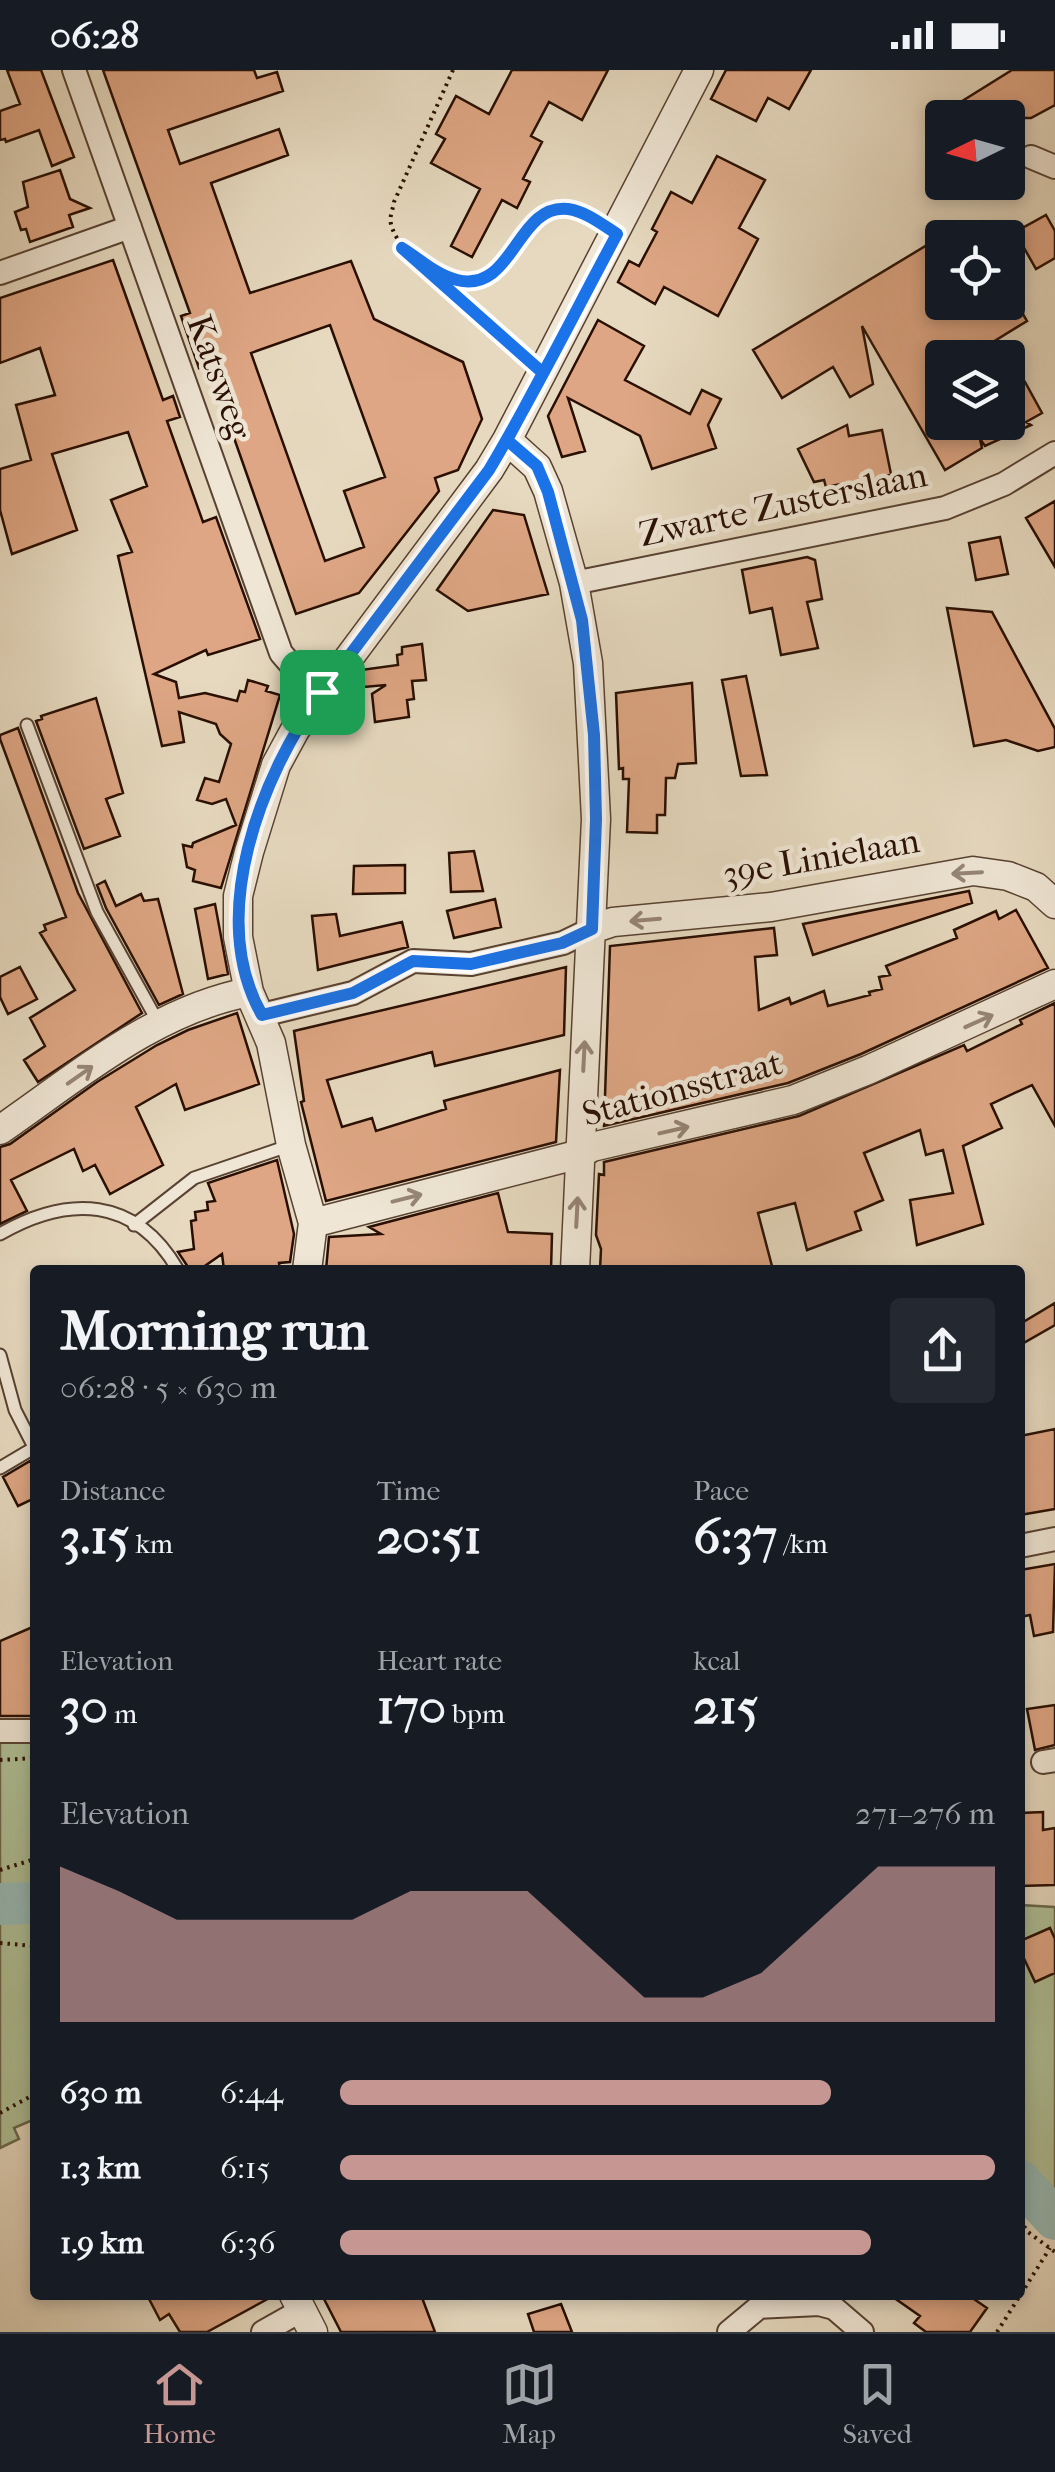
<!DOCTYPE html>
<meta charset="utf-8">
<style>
body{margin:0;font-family:"IM FELL French Canon",serif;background:#242831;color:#f1f3f6;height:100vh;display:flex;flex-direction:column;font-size:38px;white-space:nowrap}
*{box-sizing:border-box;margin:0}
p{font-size:32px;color:#9ea1a6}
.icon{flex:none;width:55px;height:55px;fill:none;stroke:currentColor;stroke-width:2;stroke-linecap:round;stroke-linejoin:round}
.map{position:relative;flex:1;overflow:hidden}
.details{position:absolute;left:30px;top:1195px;width:995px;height:1035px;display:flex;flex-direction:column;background:#171b24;border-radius:10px;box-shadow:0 5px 15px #0003}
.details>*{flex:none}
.needle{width:65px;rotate:265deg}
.controls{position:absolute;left:925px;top:30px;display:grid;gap:20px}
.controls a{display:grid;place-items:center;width:100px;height:100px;border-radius:10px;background:#171b24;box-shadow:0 5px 15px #0003;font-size:50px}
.pin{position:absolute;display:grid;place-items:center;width:85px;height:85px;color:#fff;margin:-42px;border-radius:20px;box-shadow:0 5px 15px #0006}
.round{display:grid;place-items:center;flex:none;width:105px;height:105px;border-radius:10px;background:#242831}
.head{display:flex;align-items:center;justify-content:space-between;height:170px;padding:0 30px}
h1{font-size:55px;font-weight:700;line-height:75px}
.figures{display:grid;grid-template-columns:repeat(3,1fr);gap:15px;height:170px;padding:10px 30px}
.figures div{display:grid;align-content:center}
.figures b{font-size:50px;font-weight:700}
.figures small{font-size:28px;font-weight:400}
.figures p{font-size:28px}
.chart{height:280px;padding:20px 30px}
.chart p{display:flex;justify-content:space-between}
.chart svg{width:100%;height:180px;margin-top:10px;fill:#c59692;opacity:.7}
ul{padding:0 30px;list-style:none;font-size:32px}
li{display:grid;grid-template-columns:160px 120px 1fr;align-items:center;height:75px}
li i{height:25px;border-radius:12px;background:#c59692}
.status{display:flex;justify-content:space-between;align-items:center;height:70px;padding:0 50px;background:#171b24;direction:ltr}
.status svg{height:28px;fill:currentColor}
.tabs{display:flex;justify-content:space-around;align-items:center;height:140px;border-top:2px solid #363941;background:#171b24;font-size:28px;color:#9ea1a6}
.tabs a{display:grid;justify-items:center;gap:5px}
.tabs .current{color:#c59692}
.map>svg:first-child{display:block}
.green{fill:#afc097;stroke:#6c684d;stroke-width:2.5}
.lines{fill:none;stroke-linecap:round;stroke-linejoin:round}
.river{stroke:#96bab5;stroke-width:42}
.building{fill:#dea684;stroke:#290f03;stroke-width:2.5;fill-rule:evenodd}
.service-casing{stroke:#584232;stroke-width:15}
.minor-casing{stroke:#584232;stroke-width:26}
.tertiary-casing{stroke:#584232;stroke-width:31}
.path{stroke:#290f03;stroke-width:4;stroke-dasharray:2.5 5;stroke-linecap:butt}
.service{stroke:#efe6d5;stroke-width:11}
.minor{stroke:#efe6d5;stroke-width:22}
.tertiary{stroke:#efe6d5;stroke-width:28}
.oneway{stroke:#968576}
.route-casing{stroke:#fff;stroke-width:20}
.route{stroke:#1a73e8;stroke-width:12}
.labels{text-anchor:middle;stroke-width:9;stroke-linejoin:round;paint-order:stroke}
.street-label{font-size:35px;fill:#290f03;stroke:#efe6d5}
</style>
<div class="status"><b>06:28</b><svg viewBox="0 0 49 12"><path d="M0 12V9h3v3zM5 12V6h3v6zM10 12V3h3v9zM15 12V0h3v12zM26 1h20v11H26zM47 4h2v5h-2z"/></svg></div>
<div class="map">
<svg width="1055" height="2262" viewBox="0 0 1055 2262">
<rect width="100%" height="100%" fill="#e6d9bf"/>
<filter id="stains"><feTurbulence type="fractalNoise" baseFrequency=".002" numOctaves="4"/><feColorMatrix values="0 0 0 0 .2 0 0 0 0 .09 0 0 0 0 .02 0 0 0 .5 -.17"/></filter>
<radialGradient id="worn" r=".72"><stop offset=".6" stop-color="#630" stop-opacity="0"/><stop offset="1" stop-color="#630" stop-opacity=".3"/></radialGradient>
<path class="green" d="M35 1667V2049L14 2058 19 2069 0 2078V1670Z
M1020 1835 1055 1837V2149L1020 2111Z"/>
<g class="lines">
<path class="river" d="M0 1834 35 1833
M1020 2111 1055 2149"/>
</g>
<path class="building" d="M7 0H41L74 87 52 96 39 60 6 72 5 69 0 70V41L20 34Z
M103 0H254L257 8 277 2 283 21 168 60 180 94 279 59 288 85 211 113 250 223 351 191 374 249 463 292 482 349 458 400 435 408 439 421 359 523 296 544 208 294 199 298 181 246 190 243ZM330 255 385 407 344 421 364 477 325 491 251 283Z
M512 0H608L582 50 549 32 531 66 542 72 523 109 530 112 517 138 502 130 472 187 451 176 480 119 431 93 445 69 436 64 456 26 489 44Z
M726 0H811L789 39 768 28 756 51 711 29Z
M1012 0H1055V35L1031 48H935Z
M717 86 765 110 739 158 758 169 718 246 664 217 655 234 618 212 629 191 639 196 657 162 652 159 671 122 692 133Z
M60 100 70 129 90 138 69 145 73 157 30 172 26 159 21 160 15 142 28 137 23 112Z
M1046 145 1055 161V188L1036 199 1015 162Z
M942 166V232H1016L1027 251 967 288H942V352H1008V290L1020 315 1025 312 1042 343 1026 352 1031 355 985 376 980 369 982 378 945 400 862 256 873 314 850 327 833 297 782 328 753 280Z
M113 190 163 330 173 326 180 347 167 351 203 452 216 447 260 569 208 585 206 580 154 604 176 612 179 628 205 623 237 631 240 621 245 622 248 610 268 616 266 621 280 625 221 818 193 811 195 800 187 797 183 775 192 777 193 773 236 755 226 729 212 734 197 730 205 708 219 712 231 674 220 664 216 654 179 642 184 672 162 676 118 486 132 482 111 430 147 416 128 362 52 384 77 460 12 484 0 440V399L31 390 16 335 55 325 40 278 0 293V228Z
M598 250 644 276 625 310 690 344 702 320 721 329 708 355 716 378 652 399 640 366 568 328 585 381 562 387 548 346Z
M847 355 849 366 882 360 891 404 846 417V413L826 417 824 410 814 412 798 379Z
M1055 431V497L1026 448Z
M493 440 524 445 548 524 468 541 437 520Z
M1000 467 1008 504 976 510 969 473Z
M807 487 815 490 822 529 807 532 818 578 781 585 772 538 750 543 742 500Z
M947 538 992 542 1055 659V677L1038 681 1006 670 974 676Z
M422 574 426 610 412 611 414 629 407 630 409 647 375 652 372 624 386 615 364 617 361 600 398 595 397 585 402 584V577Z
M746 606 767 705 741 706 722 610Z
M692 613 696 693 678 694 675 708H666L665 745H657V763L627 762 629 709H623V698L619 699 616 623Z
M96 628 123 723 106 729 120 766 84 779 36 651 42 649 41 646Z
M18 658 78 823 142 943 38 1012 24 990 45 976 30 948 75 920 40 863 46 860 44 855 66 847 0 669V665Z
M474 781 483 821 451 822 449 783Z
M405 795V823L353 824 354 796Z
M105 811 116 836 141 824 144 831 158 829 183 924 159 935 106 838 97 815Z
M969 821 972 833 813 885 803 854Z
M495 829 501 857 454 868 447 841Z
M215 834 228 904 208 909 195 839Z
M1016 840 1048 898 861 984 788 1013 604 1056 610 876 774 858 777 885 755 887 759 940 789 928 791 934 824 921 828 936 870 925 869 922 882 919 879 907 890 905 886 896 957 868 954 860 996 841 999 849Z
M336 844 340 866 402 852 408 877 318 900 312 846Z
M20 897 37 929 8 944 0 927V907Z
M566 897 564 965 435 996 432 982 327 1010 342 1057 372 1048 376 1061 446 1039 444 1031 560 1000 556 1072 326 1131 301 1032 304 1031 294 961Z
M1055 933V1056L1032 1015 991 1034 1002 1058 963 1076 983 1154 917 1175 910 1130 953 1123 943 1080 926 1085 920 1060 864 1083 883 1130 855 1142 861 1160 807 1180 795 1133 758 1143 773 1200H600L601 1179 596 1165 599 1104 604 1105V1092L799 1046 964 975 967 981 1022 954 1020 950Z
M237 943 259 1014 185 1040 176 1014 136 1037 163 1095 110 1124 95 1095 83 1101 74 1079 11 1110 27 1141 0 1154V1077L10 1074 97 1012 157 975 188 960Z
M277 1090 294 1164 290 1192 279 1193 280 1200H224L222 1184 199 1200H190L178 1182 194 1179 191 1151 196 1150 195 1142 208 1140 207 1132 215 1131 208 1113Z
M498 1123 508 1162 552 1164 551 1200H326L329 1167 381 1164 369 1157Z
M1055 1233V1255L1020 1275V1254Z
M1055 1359V1439L1020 1445V1366Z
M30 1391 35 1399V1428L18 1436 3 1407Z
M1055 1494 1053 1562 1034 1566 1030 1545 1020 1547V1500Z
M35 1556V1646H0V1571Z
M1055 1635V1675L1035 1680 1027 1639Z
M1043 1742V1760L1055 1758V1815L1020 1816V1743Z
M1050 1858 1055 1869V1903L1035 1912 1020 1880V1871Z
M147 2225H275L207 2262H180L169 2244 160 2250Z
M322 2225H421L435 2262H341Z
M890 2225H968L987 2238 970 2262H926L914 2253 920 2246Z
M561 2234 572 2262H534L528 2244Z"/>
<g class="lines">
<g class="service-casing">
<path id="service" d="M27 655 97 842 158 952
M134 1155 194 1108 291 1075
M0 1164C68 1125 135 1126 178 1200
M0 1285 15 1340 35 1379
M0 1398 32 1379"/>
</g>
<g class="minor-casing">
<path id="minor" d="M74 0 281 583 300 605 322 622
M1031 87 1055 97
M0 203 130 157
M574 513 945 438 1004 414 1055 383
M262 945 353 923 413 891 471 894 563 873 592 859
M1020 1476 1055 1469
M0 1661H35
M1043 1692 1055 1690
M263 2262 302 2240
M729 2262 759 2237 819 2234 834 2238 862 2262"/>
</g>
<g class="tertiary-casing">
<path id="tertiary" d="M507 370 537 397 548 421 574 513 588 593 596 749 575 1200
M592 859 613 852 771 837 973 801 1008 806 1036 817 1055 834
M0 1060C77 1007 154 940 249 922
M313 1153 580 1084 592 1077 793 1030 868 1000 1055 914
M307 1200 313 1153 291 1075 271 973 249 922 238 867V826L249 782 276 695 295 660 489 400 507 370 699 0
M294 2225 313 2262"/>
</g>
<path class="path" d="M453 0 394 132C393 139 389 147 391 154 399 187 450 219 483 209 530 195 522 115 591 149
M419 193 521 283
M0 1690 35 1688
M0 1800 35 1789
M0 1873 35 1876
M0 2043 35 2024
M1020 2150 1028 2162 1055 2182
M997 2262 1050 2178"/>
<use href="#service" class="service"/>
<use href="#minor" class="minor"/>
<use href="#tertiary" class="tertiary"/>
</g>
<defs><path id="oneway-shaft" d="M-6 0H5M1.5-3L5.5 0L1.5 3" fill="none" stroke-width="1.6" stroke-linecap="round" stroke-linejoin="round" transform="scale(2.5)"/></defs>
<g class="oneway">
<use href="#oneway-shaft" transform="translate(967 803) rotate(177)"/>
<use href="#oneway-shaft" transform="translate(645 850) rotate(175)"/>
<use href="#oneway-shaft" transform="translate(979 951) rotate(-24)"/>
<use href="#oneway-shaft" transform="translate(584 986) rotate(-87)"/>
<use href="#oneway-shaft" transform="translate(80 1005) rotate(-35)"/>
<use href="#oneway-shaft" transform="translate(674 1060) rotate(-13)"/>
<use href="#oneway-shaft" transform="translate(407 1128) rotate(-14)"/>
<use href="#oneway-shaft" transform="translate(577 1142) rotate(-87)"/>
</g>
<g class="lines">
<g class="route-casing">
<path id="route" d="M322 622C261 705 206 847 262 945L353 923 413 891 471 894 562 873 592 859 596 749 594 665 582 550 548 422 537 396 507 370 543 303 402 178C420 189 436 205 457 210 514 224 516 133 568 139 585 141 603 155 617 164 575 242 535 323 489 400L322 622"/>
</g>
<use href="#route" class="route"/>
</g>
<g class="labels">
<g class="street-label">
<text transform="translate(220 307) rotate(70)" y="12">Katsweg</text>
<text transform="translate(783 434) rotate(-12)" y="12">Zwarte Zusterslaan</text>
<text transform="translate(821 787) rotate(-10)" y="12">39e Linielaan</text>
<text transform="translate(682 1018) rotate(-15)" y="12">Stationsstraat</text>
</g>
</g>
<rect width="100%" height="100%" filter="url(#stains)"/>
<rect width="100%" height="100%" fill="url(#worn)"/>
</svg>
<div class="controls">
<a><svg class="needle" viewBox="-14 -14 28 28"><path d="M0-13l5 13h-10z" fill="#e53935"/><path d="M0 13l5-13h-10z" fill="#9ea1a6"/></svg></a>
<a><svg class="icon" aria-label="locate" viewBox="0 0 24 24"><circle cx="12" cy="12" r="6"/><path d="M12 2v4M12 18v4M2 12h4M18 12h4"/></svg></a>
<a><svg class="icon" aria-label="layers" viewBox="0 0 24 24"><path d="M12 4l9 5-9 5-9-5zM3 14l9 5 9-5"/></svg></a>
</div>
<div class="pin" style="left:322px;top:622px;background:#1e9e55"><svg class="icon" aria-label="arrive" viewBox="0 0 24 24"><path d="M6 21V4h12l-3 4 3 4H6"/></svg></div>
<section class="details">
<div class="head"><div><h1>Morning run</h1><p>06:28 · 5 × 630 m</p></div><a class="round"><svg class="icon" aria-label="share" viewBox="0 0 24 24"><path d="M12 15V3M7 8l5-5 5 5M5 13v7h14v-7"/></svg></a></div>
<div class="figures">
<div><p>Distance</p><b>3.15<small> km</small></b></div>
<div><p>Time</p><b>20:51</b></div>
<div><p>Pace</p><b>6:37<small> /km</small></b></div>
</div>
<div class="figures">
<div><p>Elevation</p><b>30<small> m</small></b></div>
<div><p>Heart rate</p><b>170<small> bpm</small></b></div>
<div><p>kcal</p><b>215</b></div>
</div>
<div class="chart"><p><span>Elevation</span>271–276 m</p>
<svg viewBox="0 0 160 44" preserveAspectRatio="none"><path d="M0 44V6L10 12L20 19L30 19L40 19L50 19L60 12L70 12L80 12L90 25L100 38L110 38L120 32L130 19L140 6L150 6L160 6V44z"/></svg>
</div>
<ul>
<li><b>630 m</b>6:44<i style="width:75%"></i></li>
<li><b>1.3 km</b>6:15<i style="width:100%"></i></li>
<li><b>1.9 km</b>6:36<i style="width:81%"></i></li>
</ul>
</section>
</div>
<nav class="tabs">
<a class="current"><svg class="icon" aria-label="home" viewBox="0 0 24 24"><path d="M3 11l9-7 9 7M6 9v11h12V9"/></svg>Home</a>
<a><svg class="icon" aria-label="map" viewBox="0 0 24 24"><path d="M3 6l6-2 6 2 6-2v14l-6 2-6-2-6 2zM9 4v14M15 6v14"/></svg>Map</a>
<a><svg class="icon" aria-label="saved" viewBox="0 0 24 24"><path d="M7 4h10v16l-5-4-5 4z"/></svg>Saved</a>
</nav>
